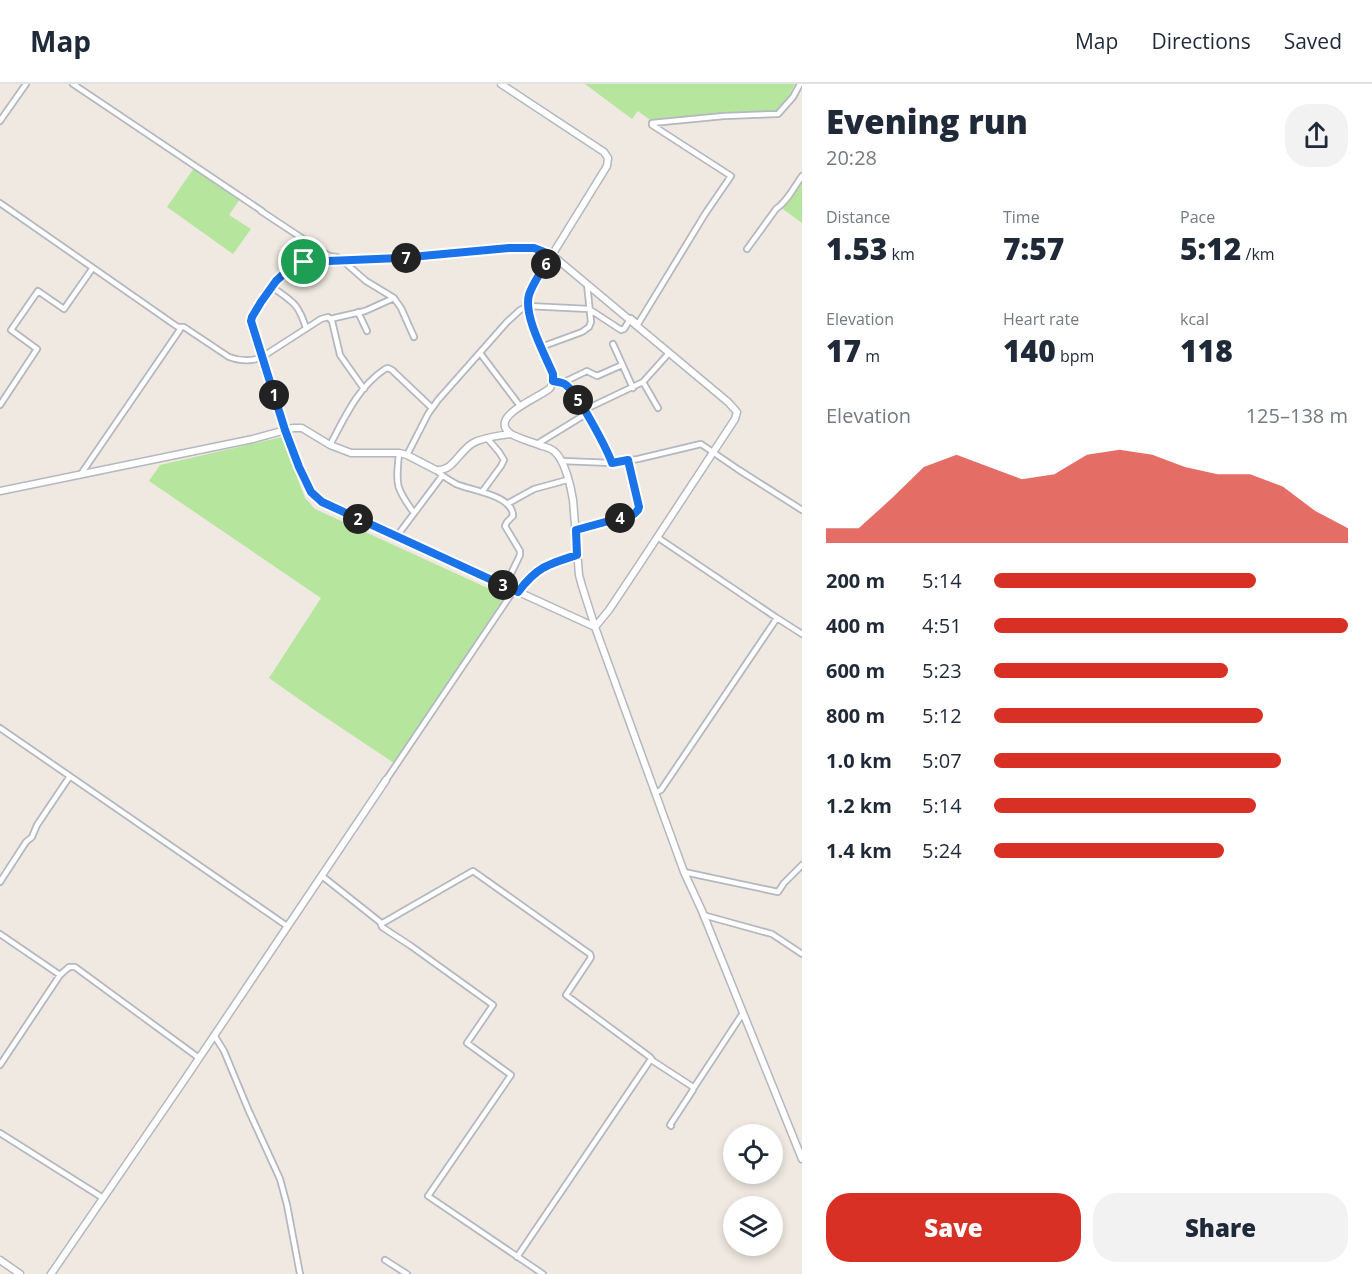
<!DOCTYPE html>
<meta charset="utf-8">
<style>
body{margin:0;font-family:"Open Sans",sans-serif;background:#f2f2f3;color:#1f2937;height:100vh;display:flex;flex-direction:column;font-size:22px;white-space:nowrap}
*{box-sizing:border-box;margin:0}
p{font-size:20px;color:#747a83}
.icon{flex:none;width:33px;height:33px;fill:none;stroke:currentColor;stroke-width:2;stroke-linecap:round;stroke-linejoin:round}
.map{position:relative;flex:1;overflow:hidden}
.panel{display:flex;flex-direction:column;background:#fff;width:570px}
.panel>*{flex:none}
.controls{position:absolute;left:723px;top:1040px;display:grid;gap:12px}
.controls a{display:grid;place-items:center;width:60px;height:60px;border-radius:50%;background:#fff;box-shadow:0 3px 9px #0003;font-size:30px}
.pin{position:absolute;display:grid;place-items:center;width:51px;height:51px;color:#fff;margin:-26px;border:3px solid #fff;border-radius:50%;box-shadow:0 2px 6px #0007}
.km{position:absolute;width:30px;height:30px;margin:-15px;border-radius:50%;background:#222;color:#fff;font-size:16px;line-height:30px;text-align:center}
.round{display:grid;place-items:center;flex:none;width:63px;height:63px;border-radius:24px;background:#f2f2f3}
.head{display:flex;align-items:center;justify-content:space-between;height:102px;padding:0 24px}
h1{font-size:33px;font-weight:800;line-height:45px}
.metrics{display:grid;grid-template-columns:repeat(3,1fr);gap:9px;height:102px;padding:6px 24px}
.metrics div{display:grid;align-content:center}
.metrics b{font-size:30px;font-weight:800}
.metrics small{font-size:16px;font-weight:400}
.metrics p{font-size:16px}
.chart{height:168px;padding:12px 24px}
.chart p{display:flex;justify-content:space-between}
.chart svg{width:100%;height:108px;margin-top:6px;fill:#d93025;opacity:.7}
.action{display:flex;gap:12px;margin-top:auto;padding:12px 24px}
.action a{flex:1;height:69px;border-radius:24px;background:#d93025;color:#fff;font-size:24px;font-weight:800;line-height:69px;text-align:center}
.action a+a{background:#f2f2f3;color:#1f2937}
ul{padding:0 24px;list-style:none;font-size:20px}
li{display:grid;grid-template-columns:96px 72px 1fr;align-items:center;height:45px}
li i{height:15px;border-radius:8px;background:#d93025}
header{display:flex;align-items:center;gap:36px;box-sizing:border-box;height:84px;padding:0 30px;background:#fff;border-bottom:2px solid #e0e1e3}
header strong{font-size:28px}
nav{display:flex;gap:33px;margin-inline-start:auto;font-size:21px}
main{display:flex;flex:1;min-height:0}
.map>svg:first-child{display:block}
.green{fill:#b6e59e}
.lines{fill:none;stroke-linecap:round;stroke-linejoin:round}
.street-casing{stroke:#b4b7c1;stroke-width:8}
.secondary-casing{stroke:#b4b7c1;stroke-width:9}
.street{stroke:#fff;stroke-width:4.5}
.secondary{stroke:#fff;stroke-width:6}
.route-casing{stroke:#fff;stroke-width:12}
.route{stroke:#1a73e8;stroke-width:8}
</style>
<header>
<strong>Map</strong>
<nav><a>Map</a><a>Directions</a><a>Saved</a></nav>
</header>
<main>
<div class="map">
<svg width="802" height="1190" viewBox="0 0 802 1190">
<rect width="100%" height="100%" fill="#efe9e1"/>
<path class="green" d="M585 0H795L785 19 778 27 650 36 638 27 632 35Z
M194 84 240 115 229 131 251 145 233 170 167 123Z
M802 96V139L783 125Z
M282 353 305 414 315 425 505 512 394 679 313 625 269 594 321 514 149 397 160 381Z"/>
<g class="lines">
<g class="street-casing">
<path id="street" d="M73 0 262 127
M0 37 26 0
M0 119 172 239 178 243H184L229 273C240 277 251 278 262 273L321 235 328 233 332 237 340 271 364 305
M261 127 329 172 337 173 342 176 366 197 394 214 401 224 414 253
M747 165 776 125C787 118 794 103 802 92
M272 203C293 218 298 219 306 244
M358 228 367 247
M330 235 365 227 394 214
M613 260 633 304
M541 263 582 248 589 243 591 238 587 200
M480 269 520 322
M553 297C557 298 563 298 566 301 578 310 607 364 612 379
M643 298 658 324
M562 299 587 287 597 292 622 281
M0 321 37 265 11 246 38 207 64 225 92 185
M584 326 643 298 669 269
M537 360 586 330
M330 361C345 333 358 303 385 285L388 284 392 286 432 324
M399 369C396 401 395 403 414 429
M407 371 428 330 438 316 507 238 520 226 528 222 589 225 621 246 624 245 631 234 638 240 705 130 731 92 652 41V39L724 32 778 30 793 13 800 0
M562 377 612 379 638 375 701 360 739 386 802 426
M436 386C442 392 449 396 456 400 472 407 513 411 513 432L507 438 505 442 520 467V471L505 502
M81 390 179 247 181 243
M482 408 501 382 504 376 499 368 487 354
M507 420 534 405 567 396
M576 446 634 430 636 428 639 423 629 376
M397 452 442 392
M657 453 777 534
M518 508C537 483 548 480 577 471
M0 644 287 842
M386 696 514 506
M655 709 661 706 777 534 802 550
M684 788 778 808 784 799 802 781
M322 792 380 838 382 843 411 862 493 921 467 959 511 991 428 1112 543 1190
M0 798 26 758 32 753 37 741 70 692
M703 831 772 850 802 870
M381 840 473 787 590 870 591 873 590 875 566 911 650 973 653 977 693 1003V1006L670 1041 671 1042
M0 850 60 891
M214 951 224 967 248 1025 280 1095 287 1121 300 1190
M0 981 60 891 69 883H75L199 974
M693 1005 743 929
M0 1049 103 1114
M517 1173 651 975
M385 1176 407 1190"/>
</g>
<g class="secondary-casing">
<path id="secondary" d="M501 0 604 68 608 74 607 82 552 171 529 211 528 222 531 239 553 290C553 295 553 300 550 304 542 313 486 332 511 350 517 354 535 359 542 362 546 363 552 365 555 368 565 377 571 403 573 416L579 491 582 502 595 543 684 788 702 827 802 1075
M509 164H534L552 171 728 318 737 328 735 335 641 478 609 526 595 543 318 416C304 403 299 383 293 366 278 325 265 283 251 242L252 233 276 197 289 185 304 178 400 174Z
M0 407 253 355 293 344H302L330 361 351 369H399L407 371 436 386C453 388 459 367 473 359 484 353 498 352 510 350
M0 1176 20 1190
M51 1190 185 995 386 696"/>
</g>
<use href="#street" class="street"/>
<use href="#secondary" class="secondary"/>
</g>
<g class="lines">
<g class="route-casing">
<path id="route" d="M509 164H534L552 171C545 182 533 198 529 211 523 231 545 271 553 290V297C557 298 563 298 566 301 578 310 606 363 612 379L628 376 639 423 638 426 634 430 576 446 577 471C548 480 537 483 518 508L322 418 311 408 299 383 285 346 251 237 252 233 261 218 276 197 289 185 304 178 400 174Z"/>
</g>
<use href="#route" class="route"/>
</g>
</svg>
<div class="controls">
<a><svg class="icon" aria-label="locate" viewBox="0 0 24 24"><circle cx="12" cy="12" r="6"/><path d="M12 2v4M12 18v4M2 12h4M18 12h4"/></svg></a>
<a><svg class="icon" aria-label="layers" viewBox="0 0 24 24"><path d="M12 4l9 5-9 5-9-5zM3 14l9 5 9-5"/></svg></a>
</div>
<div class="pin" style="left:304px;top:178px;background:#1e9e55"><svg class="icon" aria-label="arrive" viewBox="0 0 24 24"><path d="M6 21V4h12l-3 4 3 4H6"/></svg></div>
<b class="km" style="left:274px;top:311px">1</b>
<b class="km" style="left:358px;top:435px">2</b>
<b class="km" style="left:503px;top:501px">3</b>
<b class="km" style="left:620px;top:434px">4</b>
<b class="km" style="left:578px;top:316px">5</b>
<b class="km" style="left:546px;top:180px">6</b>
<b class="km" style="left:406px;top:174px">7</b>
</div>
<section class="panel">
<div class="head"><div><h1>Evening run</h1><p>20:28</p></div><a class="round"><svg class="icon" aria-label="share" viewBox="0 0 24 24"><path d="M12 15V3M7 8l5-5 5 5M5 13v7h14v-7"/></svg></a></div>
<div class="metrics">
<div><p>Distance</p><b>1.53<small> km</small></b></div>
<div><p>Time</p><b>7:57</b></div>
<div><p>Pace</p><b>5:12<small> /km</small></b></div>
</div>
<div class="metrics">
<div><p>Elevation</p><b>17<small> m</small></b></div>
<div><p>Heart rate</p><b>140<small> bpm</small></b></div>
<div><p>kcal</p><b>118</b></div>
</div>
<div class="chart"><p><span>Elevation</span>125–138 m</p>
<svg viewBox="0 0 160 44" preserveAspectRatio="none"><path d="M0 44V38L10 38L20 26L30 13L40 8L50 13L60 18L70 16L80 8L90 6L100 8L110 13L120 16L130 16L140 21L150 31L160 38V44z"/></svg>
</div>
<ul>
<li><b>200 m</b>5:14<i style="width:74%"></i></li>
<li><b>400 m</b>4:51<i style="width:100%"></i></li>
<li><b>600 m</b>5:23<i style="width:66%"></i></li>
<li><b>800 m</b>5:12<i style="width:76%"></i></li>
<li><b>1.0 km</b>5:07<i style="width:81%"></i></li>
<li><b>1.2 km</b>5:14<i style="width:74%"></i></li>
<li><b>1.4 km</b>5:24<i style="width:65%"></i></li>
</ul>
<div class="action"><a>Save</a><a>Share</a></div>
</section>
</main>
